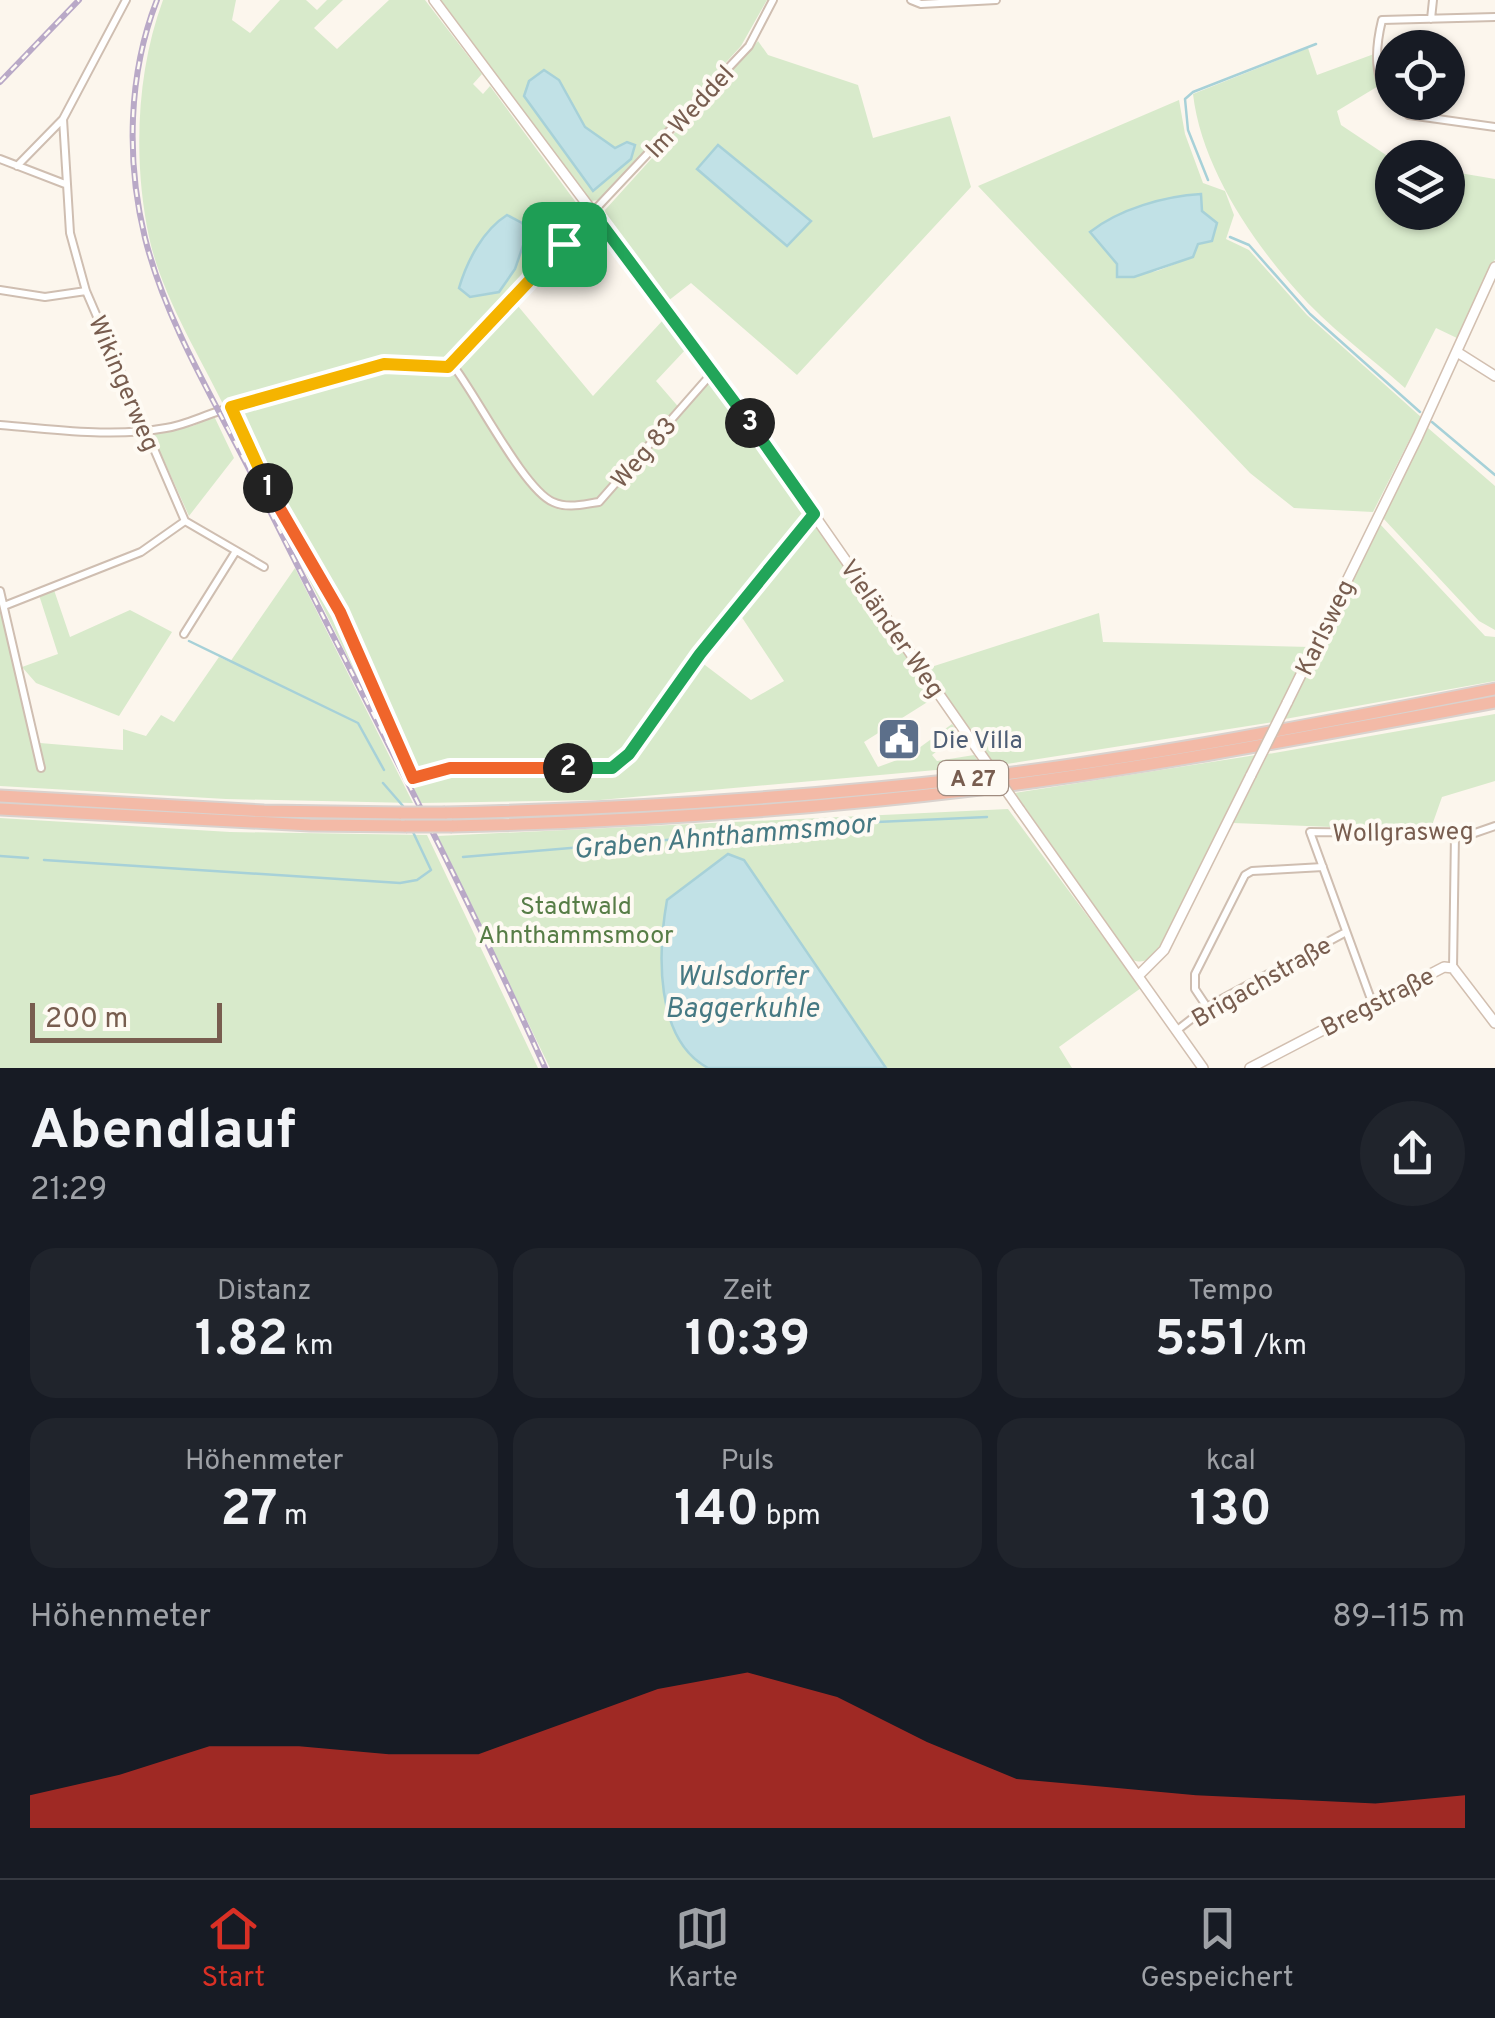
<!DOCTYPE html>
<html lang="de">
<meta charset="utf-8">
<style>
body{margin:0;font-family:Overpass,sans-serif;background:#20242c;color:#f1f3f6;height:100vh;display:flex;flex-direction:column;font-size:38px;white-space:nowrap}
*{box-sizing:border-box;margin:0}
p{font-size:32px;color:#9ea1a6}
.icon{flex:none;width:55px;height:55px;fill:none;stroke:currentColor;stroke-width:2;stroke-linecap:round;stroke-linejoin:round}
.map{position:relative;height:1068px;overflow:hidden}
.side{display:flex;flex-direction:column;background:#171b24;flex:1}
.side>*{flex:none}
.fabs{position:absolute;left:1375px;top:30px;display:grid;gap:20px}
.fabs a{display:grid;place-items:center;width:90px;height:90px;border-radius:50%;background:#171b24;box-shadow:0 2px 8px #0004;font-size:50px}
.scale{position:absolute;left:30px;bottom:25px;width:192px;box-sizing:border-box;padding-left:10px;border:5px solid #785d4f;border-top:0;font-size:28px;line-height:35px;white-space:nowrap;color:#785d4f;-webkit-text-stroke:8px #fefaf3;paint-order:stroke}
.pin{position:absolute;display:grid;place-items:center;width:85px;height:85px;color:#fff;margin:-42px;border-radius:20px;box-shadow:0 5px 15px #0006}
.km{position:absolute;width:50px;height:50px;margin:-25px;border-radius:50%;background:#222;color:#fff;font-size:28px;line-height:50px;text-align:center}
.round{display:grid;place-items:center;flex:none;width:105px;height:105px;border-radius:52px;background:#20242c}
.head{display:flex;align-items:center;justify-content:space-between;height:170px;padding:0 30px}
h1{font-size:55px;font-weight:700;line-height:75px}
.metrics{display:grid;grid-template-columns:repeat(3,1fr);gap:15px;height:170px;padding:10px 30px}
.metrics div{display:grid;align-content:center;border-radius:25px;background:#20242c;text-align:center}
.metrics b{font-size:50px;font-weight:700}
.metrics small{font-size:28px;font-weight:400}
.metrics p{font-size:28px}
.chart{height:280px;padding:20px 30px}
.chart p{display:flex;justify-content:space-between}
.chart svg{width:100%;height:180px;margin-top:10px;fill:#d93025;opacity:.7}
.menu{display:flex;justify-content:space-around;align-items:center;height:140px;border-top:2px solid #363941;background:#171b24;font-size:28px;color:#9ea1a6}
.menu a{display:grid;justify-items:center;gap:5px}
.menu .active{color:#d93025}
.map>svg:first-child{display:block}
.green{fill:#d8eacb;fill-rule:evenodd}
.water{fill:#c1e1e6;stroke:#a7d1d8;stroke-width:2.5}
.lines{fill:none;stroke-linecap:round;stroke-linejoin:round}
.stream{stroke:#a7d1d8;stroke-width:2.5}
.street-casing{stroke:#cfbeb1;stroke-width:10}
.secondary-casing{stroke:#d2bfb0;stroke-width:12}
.highway-casing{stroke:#d9d2ce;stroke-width:15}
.street{stroke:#fff;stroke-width:6}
.secondary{stroke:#fff;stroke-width:9}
.highway{stroke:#f3baa7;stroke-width:11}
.rail-casing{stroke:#b9a9c7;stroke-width:6}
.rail{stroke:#fefaf3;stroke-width:2.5;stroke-dasharray:8;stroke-linecap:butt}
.secondary-bridge-casing{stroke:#d2bfb0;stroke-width:12;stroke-linecap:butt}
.highway-bridge-casing{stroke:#d9d2ce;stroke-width:15;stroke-linecap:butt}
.secondary-bridge{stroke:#fff;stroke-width:9}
.highway-bridge{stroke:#f3baa7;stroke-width:11}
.split-1-casing{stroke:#fff;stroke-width:20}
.split-2-casing{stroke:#fff;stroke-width:20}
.split-3-casing{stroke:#fff;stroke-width:20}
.split-4-casing{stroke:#fff;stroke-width:20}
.split-1{stroke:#f5b400;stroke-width:12}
.split-2{stroke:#f0652b;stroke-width:12}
.split-3{stroke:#22a559;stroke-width:12}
.split-4{stroke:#22a559;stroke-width:12}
.labels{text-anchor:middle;stroke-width:8;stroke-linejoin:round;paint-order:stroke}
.shield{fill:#fefaf3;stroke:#a08c80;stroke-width:2.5}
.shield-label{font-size:22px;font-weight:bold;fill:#785d4f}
.street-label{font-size:25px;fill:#785d4f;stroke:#fefaf3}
.service-label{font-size:25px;fill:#4e5e75;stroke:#fefaf3;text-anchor:start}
.park-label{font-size:25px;fill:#577d47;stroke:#fefaf3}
.water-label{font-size:28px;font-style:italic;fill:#467983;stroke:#fefaf3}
</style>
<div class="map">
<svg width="1495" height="1068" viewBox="0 0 1495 1068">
<rect width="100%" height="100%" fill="#fcf6ed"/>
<path class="green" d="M163 0H236L232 20 250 33 280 0H306L317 10 327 0H343L314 28 337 49 389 0H425L482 74 473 84 483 94 490 86 586 216 448 362 402 359 383 362 224 406C198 353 162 296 149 237 133 161 136 73 163 0Z
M441 0H767L741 46 600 200 591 201Z
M758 41 768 55 858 85 873 138 950 116 971 187 797 375 691 283 668 301 606 219 605 210Z
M1308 48 1317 75 1374 54 1380 85 1337 111 1341 125 1392 159V212H1448V171L1495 179V259L1459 339 1436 328 1405 388C1369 356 1327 326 1296 290 1249 237 1201 164 1193 94Z
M1179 100 1185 134 1203 183 1225 191 1234 215 1226 239 1249 250 1307 315 1421 417 1373 512 1294 508 1250 473 978 186ZM1186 195 1216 223 1198 244 1193 257 1157 271 1117 277V265L1091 231 1126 212Z
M513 300 593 396 664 319 687 348 656 381 682 411 711 381 750 430 937 696 864 742 878 767 908 756 952 724 959 734 932 755 937 761 974 755 981 766 600 800 420 803 227 414 384 367 455 369ZM739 613 784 681 751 700 701 662Z
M214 416 234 458 189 516 152 434 193 426Z
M1428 428 1495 486V630L1479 621 1382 517Z
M1379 523 1485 636 1495 637V681L1285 719Z
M295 568 413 803 226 799 0 786V602L43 762 40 743 123 750V729L146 736 161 715 174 722 219 657 230 662Z
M54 590 70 637 130 610 172 632 119 716 36 683 22 667 58 654 39 595Z
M1099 613 1103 642 1310 647 1273 722 994 766 928 668Z
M1495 714V781L1442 797 1430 831 1233 823 1268 754Z
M1256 755 1163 941C1155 953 1148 966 1133 960L1015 793Z
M1008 809 1141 988 1059 1047 1072 1068H886L744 860 728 854 667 899 699 1064 708 1068H550L437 836Z
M0 818 230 832 427 835 538 1068H0Z"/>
<path class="water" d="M544 70 559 80 585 127 615 148 627 142 635 145 631 159 593 191 524 96 529 81Z
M718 145 811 221 787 246 697 169Z
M1201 194 1202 211 1217 223 1212 241 1198 244 1193 257 1134 277H1117V264L1090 232C1119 209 1165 196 1201 194Z
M507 215 522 223 528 231 515 269 499 292 470 297 459 288C467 261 483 230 507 215Z
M728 854 744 860 886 1068H708C654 1039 658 951 667 900Z"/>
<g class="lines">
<path class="stream" d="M1208 180 1188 130 1185 99 1193 92 1316 44
M1230 237 1249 245 1310 314 1420 412
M1432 422 1495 475
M189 641 358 723 384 770
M383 783 403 806
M0 856 28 858
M463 857 714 836 789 826 987 817
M44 860 400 883 417 880 431 870 413 832"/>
<g class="street-casing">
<path id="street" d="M911 0 921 4 996 0
M1431 19 1433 0
M1392 102C1373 79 1375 49 1382 20L1495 17
M1393 102 1409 115 1495 127
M63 119 70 233 86 291 185 521 264 567
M0 159 65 184
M17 166 63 119 126 0
M0 290 45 297 86 291
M452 364C476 394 524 490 553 502 568 509 584 504 599 502L713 372
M231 407 261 476 340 612 413 777 450 768H612L629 754 700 654 813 515
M0 425C55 429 111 438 166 428 193 424 215 408 242 407L385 364 447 367 749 46 773 0
M0 591 41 768
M4 606 141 552 185 521
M184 634 236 551
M1453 968 1455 834
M1372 1002 1310 832 1472 834 1495 826
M1207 1007 1195 989V974L1245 875 1252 871 1323 867
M1176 1031 1207 1007 1346 932"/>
</g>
<g class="secondary-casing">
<path id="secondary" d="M434 0 736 403 980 753
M1457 352 1495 376
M1287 703 1418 436 1495 267
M1020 810 1203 1068
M1138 976 1164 950 1251 775
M1250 1068 1444 967 1453 968 1495 1023"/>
</g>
<g class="highway-casing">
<path id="highway" d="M0 796 264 811 401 813
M0 809 310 825 406 826
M445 813C622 809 798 798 973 778 1148 757 1322 723 1495 689
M452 826C629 822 805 810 980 789 1153 767 1324 734 1495 702"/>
</g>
<use href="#street" class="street"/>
<use href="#secondary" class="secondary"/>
<use href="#highway" class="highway"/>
<g class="rail-casing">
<path id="rail" d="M157 0C128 74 126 161 145 238 168 330 223 414 264 499 358 688 459 875 545 1068
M0 82 79 0"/>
</g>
<use href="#rail" class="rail"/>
<g class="secondary-bridge-casing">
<path id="secondary-bridge" d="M980 753 1020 810
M1251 775 1287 703"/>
</g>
<g class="highway-bridge-casing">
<path id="highway-bridge" d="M401 813H445
M406 826H452"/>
</g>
<use href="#secondary-bridge" class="secondary-bridge"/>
<use href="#highway-bridge" class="highway-bridge"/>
</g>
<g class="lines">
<g class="split-1-casing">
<path id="split-1" d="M268 488 231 407 384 364 448 367 564 244"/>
</g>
<g class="split-2-casing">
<path id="split-2" d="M268 488 340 612 413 778 450 768H568"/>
</g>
<g class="split-3-casing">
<path id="split-3" d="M568 768H612L629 754 700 654 814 514 750 423"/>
</g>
<g class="split-4-casing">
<path id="split-4" d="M564 244 594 214 750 423"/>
</g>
<use href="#split-1" class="split-1"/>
<use href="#split-2" class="split-2"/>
<use href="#split-3" class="split-3"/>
<use href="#split-4" class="split-4"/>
</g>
<defs>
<g id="civic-square" transform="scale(2.25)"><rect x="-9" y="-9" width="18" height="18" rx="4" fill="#5c6f8a" stroke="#fefaf3"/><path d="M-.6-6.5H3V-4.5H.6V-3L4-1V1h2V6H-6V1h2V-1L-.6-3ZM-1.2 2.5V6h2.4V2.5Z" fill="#fff"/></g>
</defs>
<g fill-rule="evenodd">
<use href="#civic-square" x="899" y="739"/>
</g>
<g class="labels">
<rect class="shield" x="938" y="761" width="70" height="34" rx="8"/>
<g class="shield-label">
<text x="973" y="786">A 27</text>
</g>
<g class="street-label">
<text transform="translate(689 111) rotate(-47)" y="9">Im Weddel</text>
<text transform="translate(125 383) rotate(67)" y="9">Wikingerweg</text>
<text transform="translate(643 452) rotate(-49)" y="9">Weg 83</text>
<text transform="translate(1324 627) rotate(-64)" y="9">Karlsweg</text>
<text transform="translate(893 628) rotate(55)" y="9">Vieländer Weg</text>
<text transform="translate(1403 831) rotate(-1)" y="9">Wollgrasweg</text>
<text transform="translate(1261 981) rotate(-30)" y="9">Brigachstraße</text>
<text transform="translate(1377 1001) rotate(-27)" y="9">Bregstraße</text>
</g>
<g class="service-label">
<text x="932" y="748">Die Villa</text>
</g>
<g class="park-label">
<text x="576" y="914">Stadtwald<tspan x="576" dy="29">Ahnthammsmoor</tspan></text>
</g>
<g class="water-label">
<text transform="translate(724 835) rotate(-5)" y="10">Graben Ahnthammsmoor</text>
<text x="742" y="985">Wulsdorfer<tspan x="742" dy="32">Baggerkuhle</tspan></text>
</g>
</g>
</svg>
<div class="fabs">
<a><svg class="icon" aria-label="locate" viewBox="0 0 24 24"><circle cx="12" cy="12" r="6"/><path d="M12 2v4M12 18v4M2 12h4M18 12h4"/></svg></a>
<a><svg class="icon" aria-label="layers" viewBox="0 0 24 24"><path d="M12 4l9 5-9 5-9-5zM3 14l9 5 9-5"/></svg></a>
</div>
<div class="scale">200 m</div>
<div class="pin" style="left:564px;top:244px;background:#1e9e55"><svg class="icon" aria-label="arrive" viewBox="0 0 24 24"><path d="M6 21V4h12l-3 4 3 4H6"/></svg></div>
<b class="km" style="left:268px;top:488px">1</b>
<b class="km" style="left:568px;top:768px">2</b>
<b class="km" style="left:750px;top:423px">3</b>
</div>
<section class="side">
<div class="head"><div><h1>Abendlauf</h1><p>21:29</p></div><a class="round"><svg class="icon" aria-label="share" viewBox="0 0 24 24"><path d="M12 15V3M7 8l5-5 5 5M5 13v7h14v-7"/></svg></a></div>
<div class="metrics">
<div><p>Distanz</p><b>1.82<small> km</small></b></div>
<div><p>Zeit</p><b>10:39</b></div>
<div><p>Tempo</p><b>5:51<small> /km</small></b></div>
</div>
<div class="metrics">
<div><p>Höhenmeter</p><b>27<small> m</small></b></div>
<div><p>Puls</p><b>140<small> bpm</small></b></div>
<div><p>kcal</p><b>130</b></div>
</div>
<div class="chart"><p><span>Höhenmeter</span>89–115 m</p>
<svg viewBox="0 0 160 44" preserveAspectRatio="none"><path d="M0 44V36L10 31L20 24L30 24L40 26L50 26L60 18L70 10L80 6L90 12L100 23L110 32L120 34L130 36L140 37L150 38L160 36V44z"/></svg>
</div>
</section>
<nav class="menu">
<a class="active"><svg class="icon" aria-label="home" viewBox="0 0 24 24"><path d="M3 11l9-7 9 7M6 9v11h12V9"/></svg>Start</a>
<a><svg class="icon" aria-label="map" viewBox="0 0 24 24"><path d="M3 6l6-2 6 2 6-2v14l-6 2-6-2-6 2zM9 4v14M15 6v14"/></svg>Karte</a>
<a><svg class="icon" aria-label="saved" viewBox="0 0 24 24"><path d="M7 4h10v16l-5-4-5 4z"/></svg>Gespeichert</a>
</nav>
